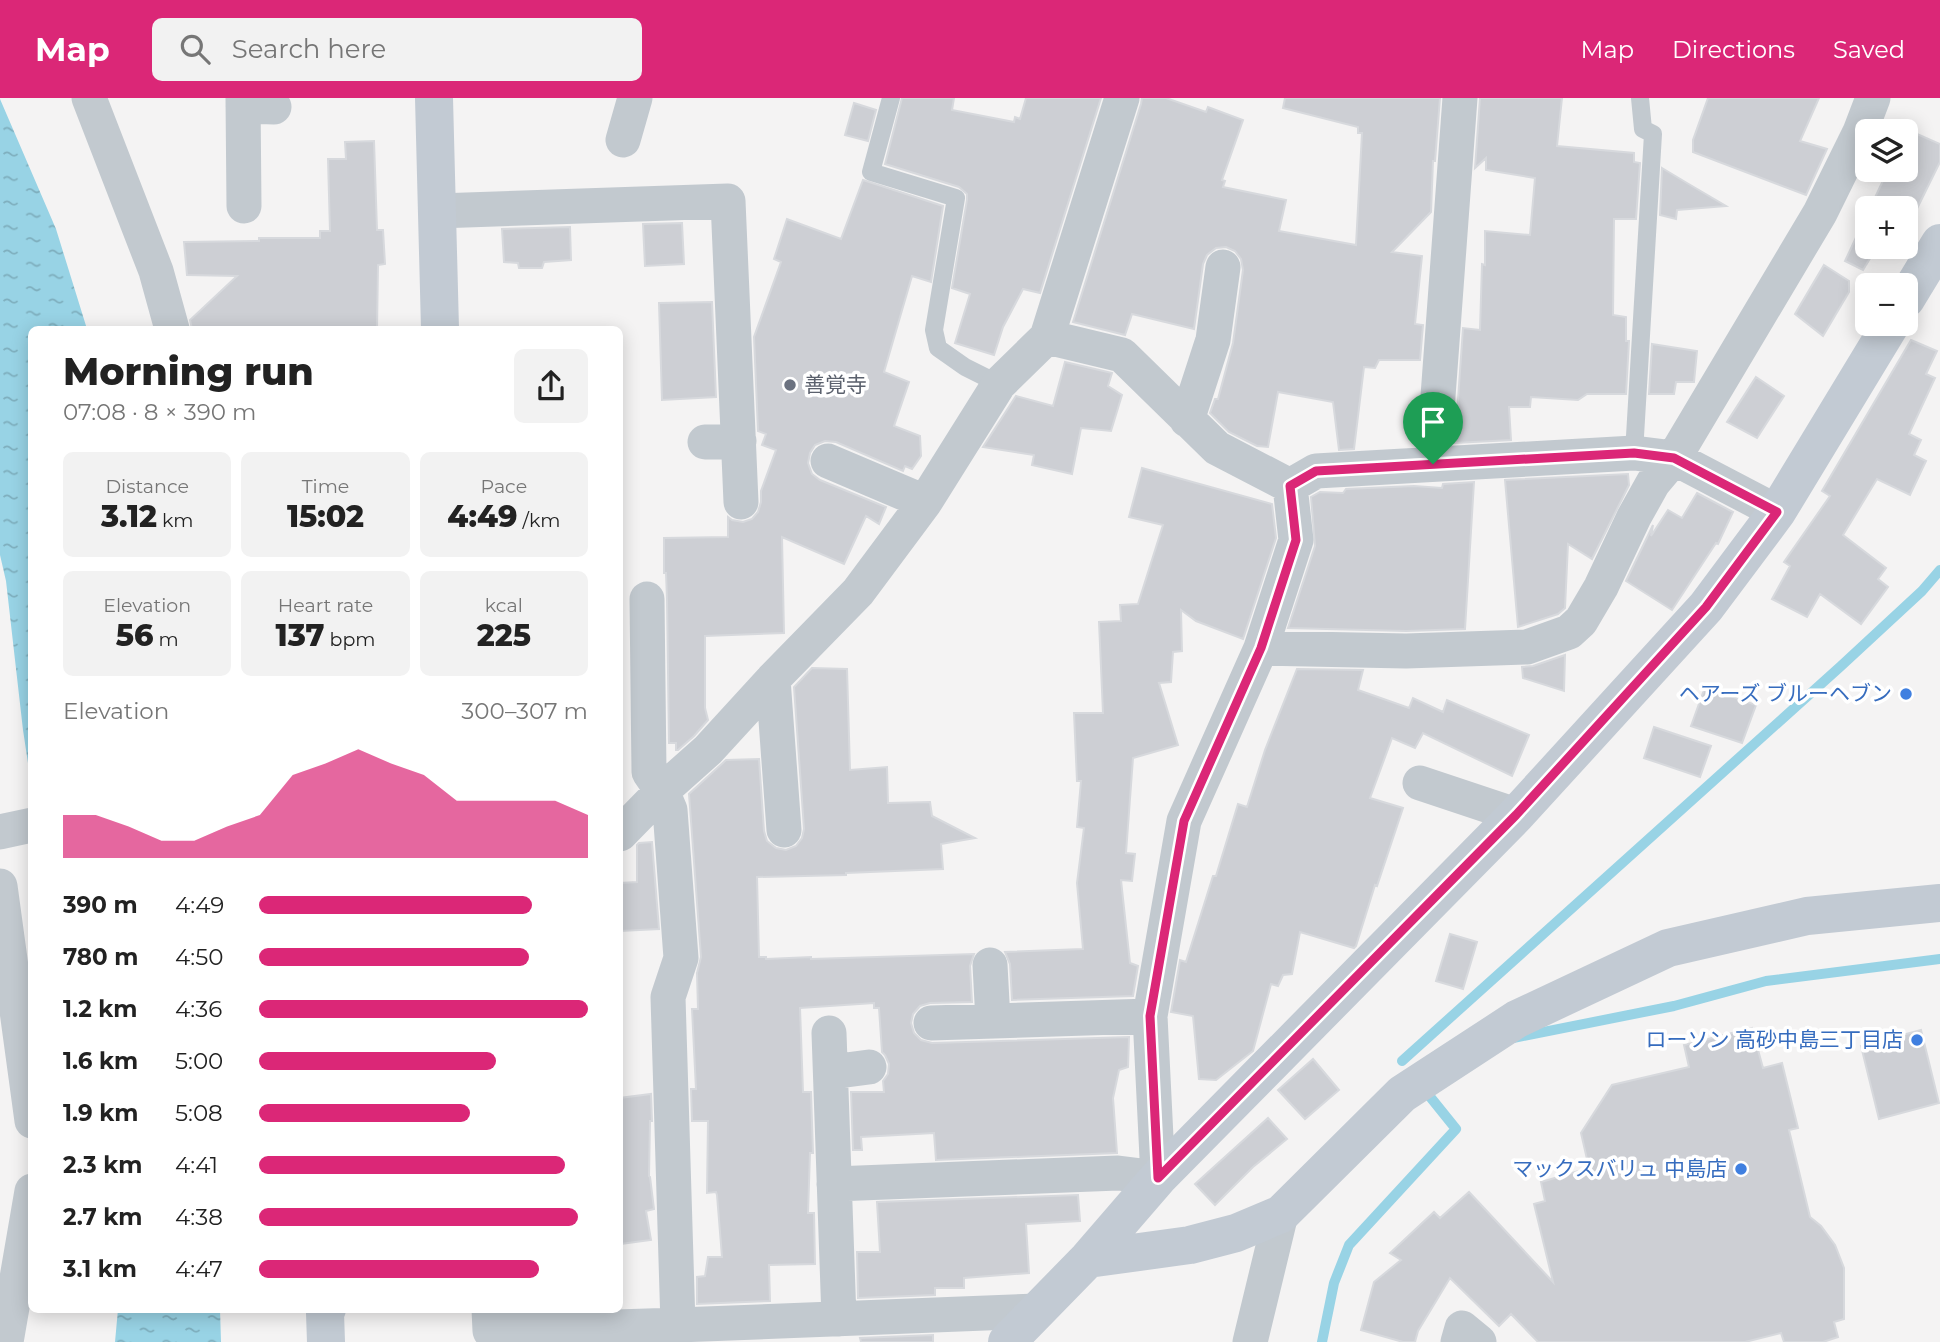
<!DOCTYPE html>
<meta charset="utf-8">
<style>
body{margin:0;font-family:Montserrat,"Noto Sans JP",sans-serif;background:#f2f2f2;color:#222;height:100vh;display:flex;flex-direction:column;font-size:26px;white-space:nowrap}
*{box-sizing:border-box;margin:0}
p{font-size:23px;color:#767676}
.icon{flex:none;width:38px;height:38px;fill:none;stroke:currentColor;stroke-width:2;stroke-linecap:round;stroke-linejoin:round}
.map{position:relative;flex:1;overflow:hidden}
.drawer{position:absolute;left:28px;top:228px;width:595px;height:987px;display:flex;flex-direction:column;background:#fff;border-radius:10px;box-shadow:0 4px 18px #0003}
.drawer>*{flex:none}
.fabs{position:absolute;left:1855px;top:21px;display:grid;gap:14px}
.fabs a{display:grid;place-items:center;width:63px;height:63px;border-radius:10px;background:#fff;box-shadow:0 4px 18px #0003;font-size:35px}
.pin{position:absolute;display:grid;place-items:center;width:60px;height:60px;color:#fff;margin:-72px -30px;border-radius:50% 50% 50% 0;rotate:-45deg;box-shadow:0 0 7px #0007}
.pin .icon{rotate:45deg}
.round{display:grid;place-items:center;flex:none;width:74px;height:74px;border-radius:10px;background:#f2f2f2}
.summary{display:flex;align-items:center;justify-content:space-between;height:119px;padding:0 35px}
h1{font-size:38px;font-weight:800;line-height:52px}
.metrics{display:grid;grid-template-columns:repeat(3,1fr);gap:10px;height:119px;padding:7px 35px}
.metrics div{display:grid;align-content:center;border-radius:10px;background:#f2f2f2;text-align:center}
.metrics b{font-size:30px;font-weight:800}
.metrics small{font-size:19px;font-weight:400}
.metrics p{font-size:19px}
.chart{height:196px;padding:14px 35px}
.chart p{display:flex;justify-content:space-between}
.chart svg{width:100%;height:126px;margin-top:7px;fill:#db2777;opacity:.7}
ul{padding:0 35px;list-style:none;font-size:23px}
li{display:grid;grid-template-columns:112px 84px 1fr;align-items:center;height:52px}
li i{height:18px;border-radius:9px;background:#db2777}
header{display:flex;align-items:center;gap:42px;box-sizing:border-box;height:98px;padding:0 35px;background:#db2777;color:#fff}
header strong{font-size:33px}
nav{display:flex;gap:38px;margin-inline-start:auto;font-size:24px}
.search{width:490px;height:63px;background:#f2f2f2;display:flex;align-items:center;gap:18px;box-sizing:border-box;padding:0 24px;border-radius:10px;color:#767676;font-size:26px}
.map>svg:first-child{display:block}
.water{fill:url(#water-ripples)}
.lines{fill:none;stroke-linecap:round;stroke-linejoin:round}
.stream{stroke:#98d3e5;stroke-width:10}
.building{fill:#cdcfd4;stroke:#d7d9dd;stroke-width:2}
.lane{stroke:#c2c9cf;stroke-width:18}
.street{stroke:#c2c9cf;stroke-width:35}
.secondary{stroke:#c2cad3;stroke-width:38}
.route-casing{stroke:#fff;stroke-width:14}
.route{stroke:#db2777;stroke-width:9}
.worship-dot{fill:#6b7280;stroke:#fff;stroke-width:2.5}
.shop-dot{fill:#3f7fe0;stroke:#fff;stroke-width:2.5}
.labels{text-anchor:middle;stroke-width:7;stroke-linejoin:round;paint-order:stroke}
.worship-label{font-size:21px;fill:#5b616d;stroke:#fff;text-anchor:start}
.shop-label{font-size:21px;fill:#366cbe;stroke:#fff;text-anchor:end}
</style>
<header>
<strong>Map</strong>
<div class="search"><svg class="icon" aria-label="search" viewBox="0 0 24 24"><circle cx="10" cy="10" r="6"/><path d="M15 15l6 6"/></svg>Search here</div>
<nav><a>Map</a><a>Directions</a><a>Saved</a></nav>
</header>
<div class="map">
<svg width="1940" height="1244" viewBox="0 0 1940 1244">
<defs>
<pattern id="water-ripples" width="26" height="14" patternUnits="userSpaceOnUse" patternTransform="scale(1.75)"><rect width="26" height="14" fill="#98d3e5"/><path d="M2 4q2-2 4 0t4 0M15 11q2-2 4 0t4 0" fill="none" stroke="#7eaebd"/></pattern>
</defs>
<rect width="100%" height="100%" fill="#f4f3f3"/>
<path class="water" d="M0 1 56 131 87 231H32L31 685 23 632 6 483 0 457Z
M118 1211H220L221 1244H115Z"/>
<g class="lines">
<path class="stream" d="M1513 940 1674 908 1766 883 1940 861
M1402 963 1841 568 1922 493 1940 472
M1322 1244 1334 1185 1349 1147 1456 1031 1423 990"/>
</g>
<path class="building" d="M902 0H954L952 12 1014 24 1015 19 1020 21 1026 0H1101L1040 195 1023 191 1003 229 994 257 955 245 970 196 952 190 967 102V96L959 89 885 66Z
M1142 0H1166L1206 14 1208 9 1243 22 1222 82 1225 83 1223 89 1286 102 1279 133 1356 147 1362 35H1358V29L1283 10 1285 0H1440L1435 63H1433L1431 114 1392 154 1422 158 1415 226 1423 227 1420 262H1379L1375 270 1364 269 1354 351 1339 352 1333 304 1278 294 1268 349 1257 348 1229 334 1210 315 1215 301H1218L1233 245 1243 172 1241 161 1235 153 1226 149 1216 150 1207 157 1203 166 1194 231 1132 216 1125 237 1073 224 1141 6Z
M1480 0H1562L1557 48 1634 55V64L1640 65 1636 121H1614L1613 217 1626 219V243H1629L1626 296H1587L1578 302 1531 299 1530 309H1509L1511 342 1455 345 1463 230 1480 232 1482 166 1485 167V133L1530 137 1535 80 1486 72V60L1475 70Z
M1708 0H1819L1800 43 1827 51 1806 97 1693 54V42Z
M854 5 876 12 868 43 845 37Z
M1908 32 1940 46V64L1906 133V103L1901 110H1870L1888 72H1906V37Z
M374 43 377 132H383L385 166 378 167 377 231H192L190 222 237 178 187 177 184 144 259 143V140H320V133H330L328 61H346L345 44Z
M1662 70 1687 85 1726 108 1677 112 1676 121 1660 117Z
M863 82 943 108 931 184 912 178 884 274 909 284 894 328 920 338 921 358 912 371 905 368 903 373 836 344 825 343 815 347 810 355 808 365 812 376 820 382 886 409 879 426 866 418 844 466 782 439 784 535 705 538V610L708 622 694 638 678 652H676V645H669L667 501 666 475H664V440L728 439V419L732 422 743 424 752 421 758 414 761 404V393L776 352 762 347 766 336 758 333 754 239 781 164 774 161 787 121 841 141Z
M1867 116V149H1877L1863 172 1845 163Z
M682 125 684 166 645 168 643 126Z
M570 129 571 162 544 164 542 170H519L518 165 504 164 502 131Z
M1824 167 1849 183V194L1823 238 1795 216Z
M712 204 716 299 662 302 659 205Z
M1911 242 1937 253 1926 276 1935 280 1909 336 1921 342 1914 357 1926 363 1910 397 1877 381 1843 437 1886 470 1878 481 1888 489 1861 526 1820 496 1807 519 1772 501 1790 468 1784 464 1830 398 1822 393Z
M1652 246 1697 253 1694 284H1676L1674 296H1649Z
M1065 264 1112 275 1108 288 1122 297 1111 333 1081 330 1072 376 1032 367 1034 357 983 349 1016 298 1053 308Z
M1756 279 1784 298 1757 340 1727 324Z
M1142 370 1272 406 1276 440 1243 541 1196 523 1181 512 1182 553 1173 554 1171 584 1159 585 1178 647 1133 660 1126 755 1135 756 1132 783 1121 782 1130 865 1138 868 1133 898 1012 902 1010 866 1005 854 1083 851 1077 785 1084 730 1077 729 1081 683H1077L1074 615H1103L1099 524 1121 523 1120 507 1138 506 1163 427 1129 419Z
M1628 376 1629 387 1592 461 1568 446 1565 510 1558 516 1518 529 1505 382Z
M1474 384 1465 531 1406 533 1288 530 1315 448 1311 399 1320 394 1343 395 1346 391 1414 388 1442 390 1443 386Z
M1697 395 1733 414 1718 446 1716 445 1672 512 1626 483 1653 427 1651 438 1668 412 1682 420Z
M1565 557 1564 593 1523 580 1522 569 1533 568Z
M812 570 847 571 850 672 887 669 888 705 930 704 932 718 975 740 941 746 943 771 846 775V777L757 779 759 859H766V861L811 859V861L974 856 970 868 972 904 930 905 920 908 913 916 911 925 914 935 921 942 932 945 1129 939 1128 969 1119 972 1113 1000 1117 1055 936 1062 934 1035 861 1039 862 1052H853L851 994H884L883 983 888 976 889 966 885 957 882 954 879 910H874V905L800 910 803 994H811L813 1055H810L808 1115H814L815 1166 769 1167 770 1203 697 1206V1179L705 1178 708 1159H722L717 1097 716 1094 707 1095 708 1023H692L691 991H696L692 911H698L697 875 701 859 689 696 726 662 759 661 764 733 767 743 776 750 786 752 796 748 802 740 804 731 794 589Z
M1297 571 1363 572 1358 592 1409 610 1413 600 1443 614 1447 602 1529 637 1512 678 1423 635 1415 650 1392 640 1370 700 1403 710 1377 788 1375 787 1356 848 1354 850 1300 834 1292 876 1283 877 1278 888 1271 886 1253 953 1216 982 1199 981 1193 918 1171 914 1180 862 1186 864 1213 778H1216L1238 706 1247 709 1265 652Z
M1705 589 1756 607 1742 645 1691 628Z
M1654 629 1711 648 1700 679 1644 660Z
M652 744 659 831 620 833V785L637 784V747L639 745Z
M1450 836 1477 844 1463 891 1436 883Z
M1752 930 1763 970 1782 965 1798 1030 1789 1032 1810 1119 1821 1128 1835 1147 1844 1170V1221L1834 1224 1838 1239 1823 1244H1784L1781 1235 1745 1244H1538L1511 1216 1499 1228 1450 1180 1418 1233 1415 1244H1403L1361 1232 1374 1184 1401 1162 1390 1155 1434 1114 1440 1120 1469 1094 1553 1184 1534 1106 1545 1103 1541 1084 1589 1070 1581 1035 1612 987 1689 969 1684 947Z
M1921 932 1939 1005 1879 1021 1861 948Z
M1313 961 1339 992 1305 1021 1278 992Z
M651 996 652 1023H650L649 1078 650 1079 654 1111 646 1113 651 1142 620 1146V1000Z
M1268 1020 1287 1041 1253 1069 1215 1107 1195 1086Z
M1078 1097 1080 1123 1026 1126 1029 1175 964 1180V1190H935V1197L858 1200 857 1154H880L877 1104Z
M933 1237V1244H861L860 1240Z"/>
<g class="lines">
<path class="lane" d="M891 0 871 74 956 100 934 232 938 250 965 269 999 286
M1634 355 1653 36 1643 31 1640 0"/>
<path class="street" d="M89 0 156 173 172 231
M243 0 244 108
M243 8 274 9
M623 42 635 0
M437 113 728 103 741 404
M1047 239 1122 257 1217 350 1290 388
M1187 322 1213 242 1223 169
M705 344 739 343
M828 363 925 404
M1433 366 1460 0
M1290 388 1316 373 1634 355 1674 360 1777 414
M647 501 649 674 662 693 670 712 681 860 668 899 678 1227
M1261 550 1406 553 1527 549 1569 534 1581 523 1601 489 1634 419 1653 385 1674 360 1820 115 1860 34 1873 0
M773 581 784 732
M1420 685 1516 717
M0 734 32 727
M620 736 662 693 708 652 773 581 858 494 925 404 999 286 1047 239 1122 0
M0 788 32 1023
M990 867 993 923
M931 925 1150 918
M829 935 839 1221
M831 974 869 969
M834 1086 1118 1075 1158 1080 1150 918 1184 723 1261 550 1296 442 1290 388
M489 1211 490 1233 678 1227 1037 1213
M6 1244 32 1093
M1250 1244 1281 1116
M1458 1244 1462 1230 1479 1244"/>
<path class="secondary" d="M434 0 440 231
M1906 201 1940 145
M1088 1161 1190 1147 1236 1135 1281 1116 1402 996 1517 921 1668 850 1807 818 1940 805
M326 1244 325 1215 327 1211
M1007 1244 1088 1161 1158 1080 1516 717 1706 509 1777 414 1891 226"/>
</g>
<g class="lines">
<g class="route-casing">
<path id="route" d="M1634 355 1674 360 1777 414 1706 509 1516 717 1158 1080 1150 918 1184 723 1261 550 1296 442 1290 388 1316 373Z"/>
</g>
<use href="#route" class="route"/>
</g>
<circle class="worship-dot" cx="790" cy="287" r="7"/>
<g class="shop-dot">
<circle cx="1906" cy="596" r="7"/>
<circle cx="1917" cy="942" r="7"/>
<circle cx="1741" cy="1071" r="7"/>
</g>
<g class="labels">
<g class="worship-label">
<text x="804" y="294">善覚寺</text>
</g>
<g class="shop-label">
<text x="1892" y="603">ヘアーズ ブルーヘブン</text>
<text x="1903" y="949">ローソン 高砂中島三丁目店</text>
<text x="1727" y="1078">マックスバリュ 中島店</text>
</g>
</g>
</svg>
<div class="fabs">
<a><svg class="icon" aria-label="layers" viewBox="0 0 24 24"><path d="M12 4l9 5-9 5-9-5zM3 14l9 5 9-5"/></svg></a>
<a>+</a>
<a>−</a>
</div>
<div class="pin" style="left:1433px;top:366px;background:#1e9e55"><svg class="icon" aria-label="arrive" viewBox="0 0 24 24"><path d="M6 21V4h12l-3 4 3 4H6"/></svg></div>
<section class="drawer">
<div class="summary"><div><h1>Morning run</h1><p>07:08 · 8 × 390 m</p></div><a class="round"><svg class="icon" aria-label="share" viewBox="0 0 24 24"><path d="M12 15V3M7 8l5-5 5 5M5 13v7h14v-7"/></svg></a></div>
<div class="metrics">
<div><p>Distance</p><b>3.12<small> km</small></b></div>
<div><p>Time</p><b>15:02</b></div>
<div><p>Pace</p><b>4:49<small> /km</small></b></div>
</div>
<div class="metrics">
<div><p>Elevation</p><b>56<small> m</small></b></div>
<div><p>Heart rate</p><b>137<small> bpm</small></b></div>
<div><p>kcal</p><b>225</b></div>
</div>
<div class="chart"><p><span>Elevation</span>300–307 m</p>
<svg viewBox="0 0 160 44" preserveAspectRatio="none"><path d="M0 44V29L10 29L20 33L30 38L40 38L50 33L60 29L70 15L80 11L90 6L100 11L110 15L120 24L130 24L140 24L150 24L160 29V44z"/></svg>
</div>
<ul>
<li><b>390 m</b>4:49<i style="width:83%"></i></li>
<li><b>780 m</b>4:50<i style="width:82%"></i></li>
<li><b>1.2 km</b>4:36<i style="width:100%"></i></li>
<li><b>1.6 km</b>5:00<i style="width:72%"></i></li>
<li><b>1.9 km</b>5:08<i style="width:64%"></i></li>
<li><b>2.3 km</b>4:41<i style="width:93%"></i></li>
<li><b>2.7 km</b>4:38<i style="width:97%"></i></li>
<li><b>3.1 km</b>4:47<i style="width:85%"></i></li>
</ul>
</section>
</div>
